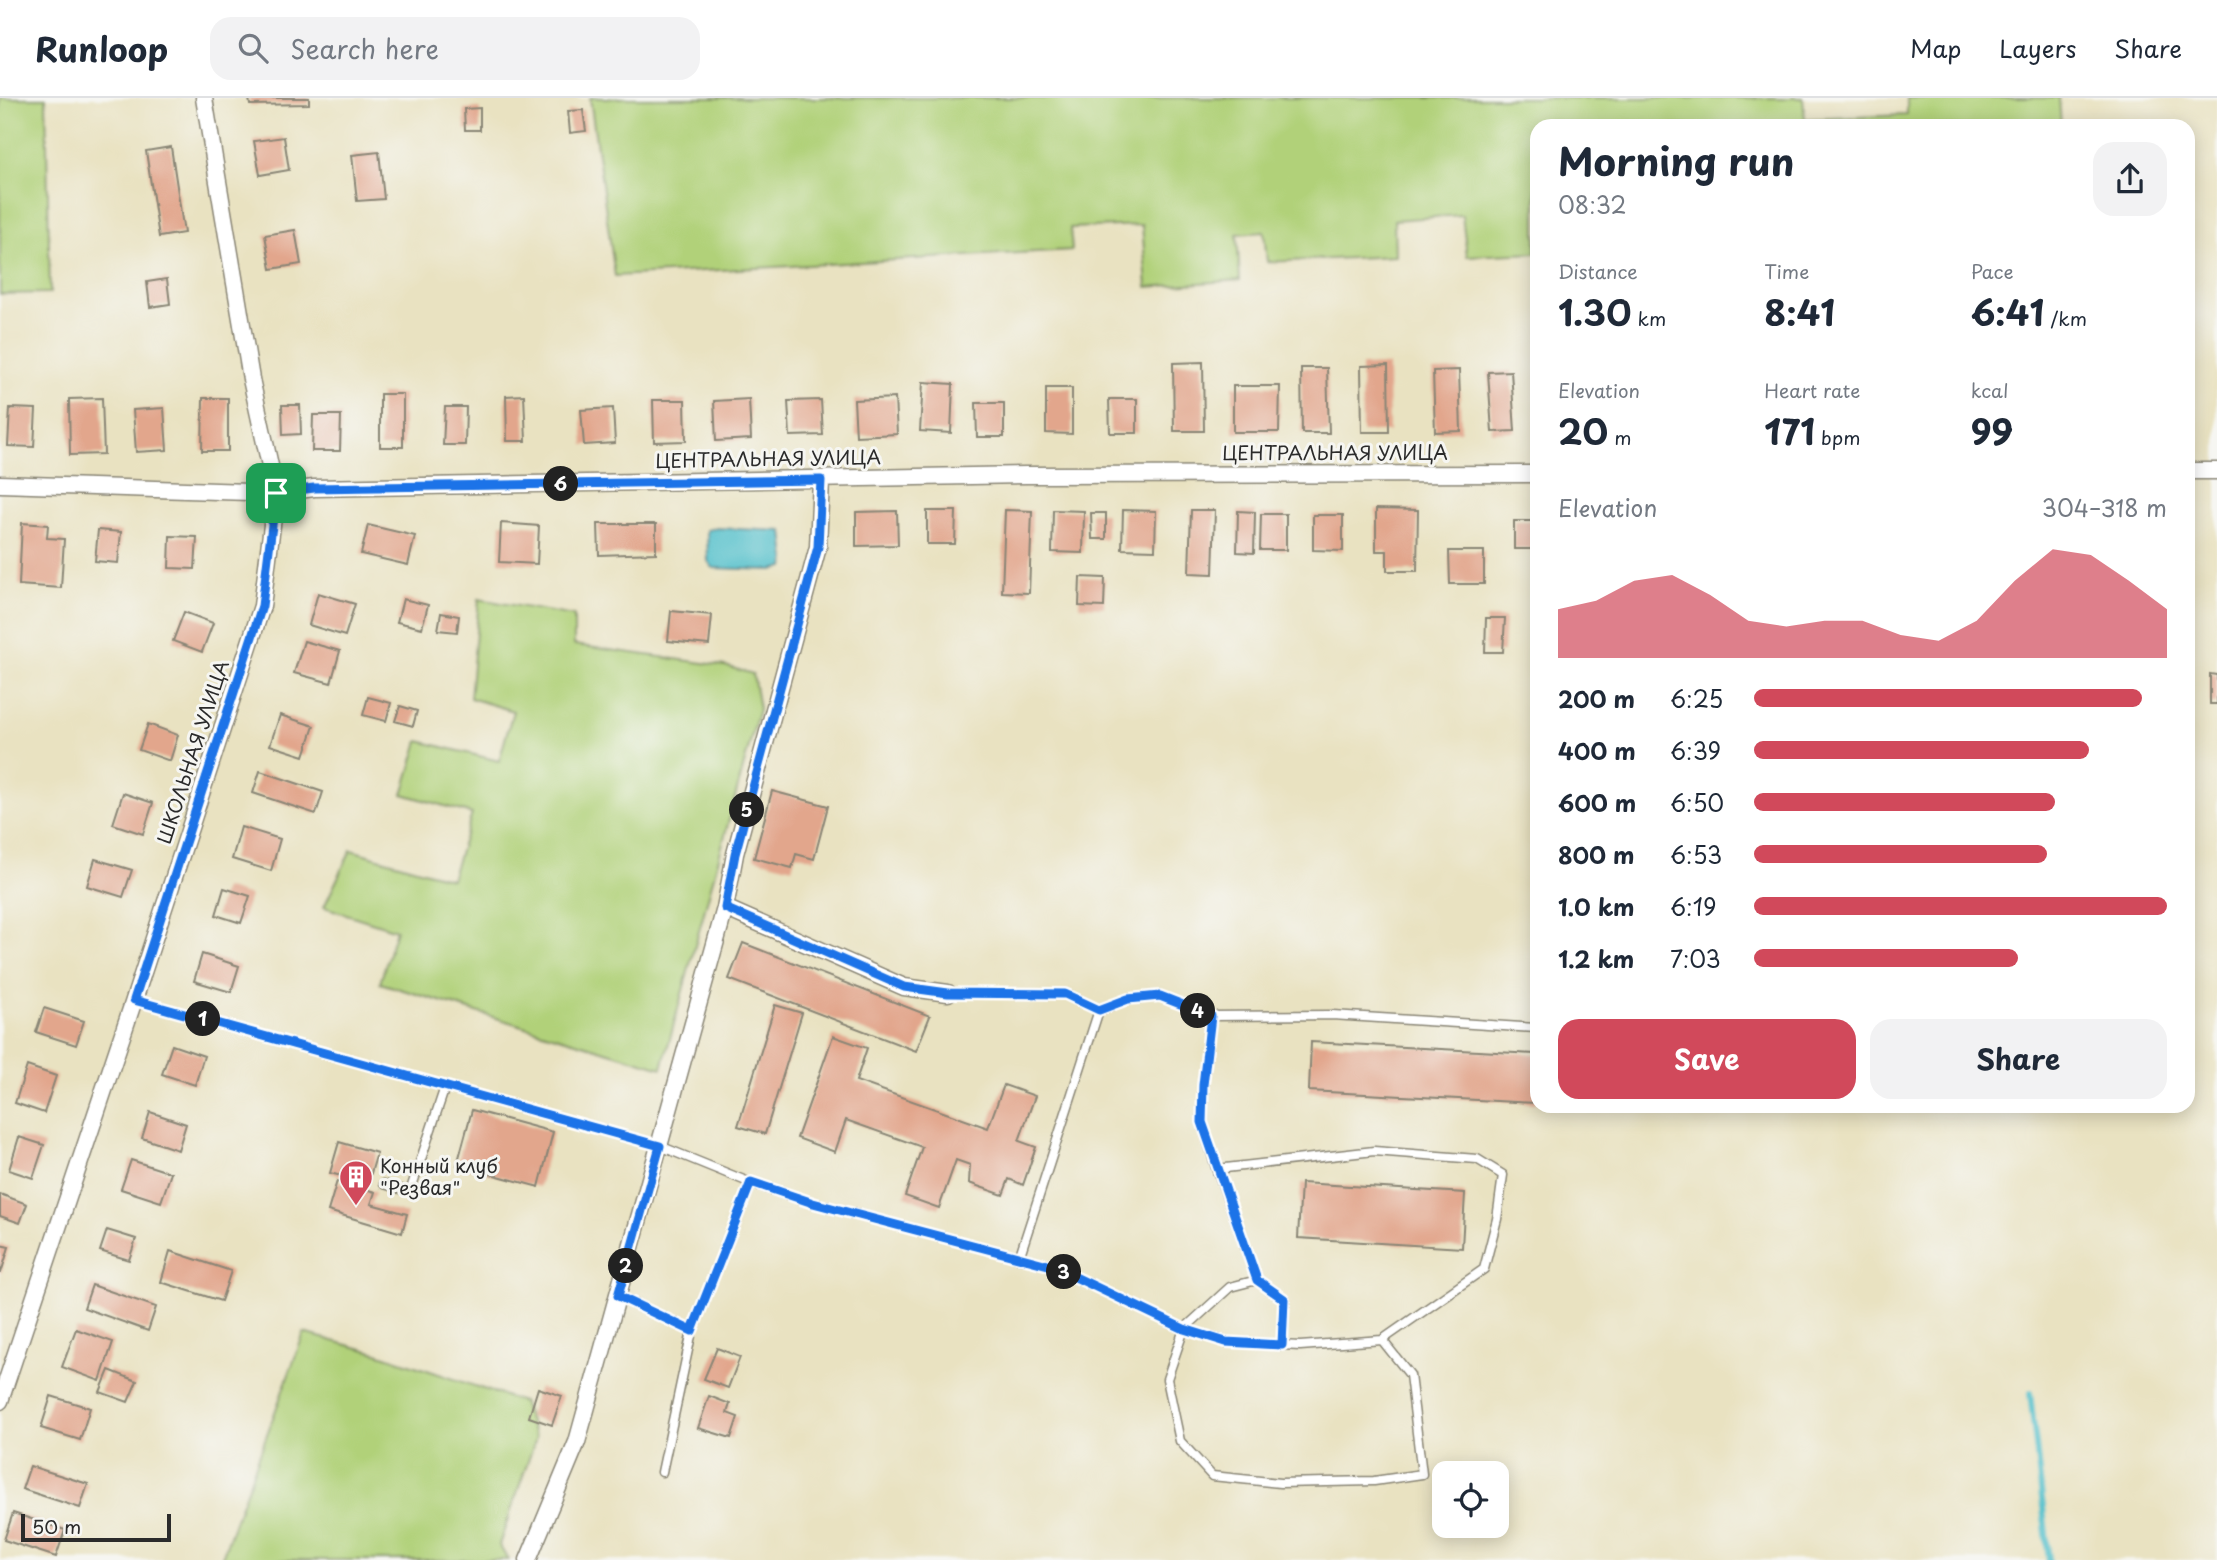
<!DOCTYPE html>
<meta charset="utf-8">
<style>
body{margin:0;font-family:"Playpen Sans",sans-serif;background:#f2f2f3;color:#1f2937;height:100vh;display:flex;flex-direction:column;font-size:26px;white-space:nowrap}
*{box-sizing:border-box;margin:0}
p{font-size:23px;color:#747a83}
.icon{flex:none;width:38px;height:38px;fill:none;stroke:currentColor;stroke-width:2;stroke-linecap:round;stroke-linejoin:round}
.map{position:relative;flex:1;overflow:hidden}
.side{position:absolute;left:1530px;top:21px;width:665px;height:994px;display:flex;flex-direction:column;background:#fff;border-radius:21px;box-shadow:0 4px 18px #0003}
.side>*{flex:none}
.controls{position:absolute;left:1432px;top:1363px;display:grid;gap:14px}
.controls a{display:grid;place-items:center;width:77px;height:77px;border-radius:14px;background:#fff;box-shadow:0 4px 18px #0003;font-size:35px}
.scale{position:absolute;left:21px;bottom:18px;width:150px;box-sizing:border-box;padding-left:7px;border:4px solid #2b2b2b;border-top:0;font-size:19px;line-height:24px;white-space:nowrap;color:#2b2b2b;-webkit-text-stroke:5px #f6f6f2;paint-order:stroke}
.pin{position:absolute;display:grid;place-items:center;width:60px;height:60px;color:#fff;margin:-30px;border-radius:14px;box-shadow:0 4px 10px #0006}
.km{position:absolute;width:35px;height:35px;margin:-18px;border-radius:50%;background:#222;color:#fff;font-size:19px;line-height:35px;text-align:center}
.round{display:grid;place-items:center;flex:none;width:74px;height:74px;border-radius:21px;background:#f2f2f3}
.summary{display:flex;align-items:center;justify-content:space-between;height:119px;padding:0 28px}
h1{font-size:38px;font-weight:700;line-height:52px}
.metrics{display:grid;grid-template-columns:repeat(3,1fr);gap:10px;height:119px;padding:7px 28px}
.metrics div{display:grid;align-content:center}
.metrics b{font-size:35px;font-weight:700}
.metrics small{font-size:19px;font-weight:400}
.metrics p{font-size:19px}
.chart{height:196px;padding:14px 28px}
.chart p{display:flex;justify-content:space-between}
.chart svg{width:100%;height:126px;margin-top:7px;fill:#d1495b;opacity:.7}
.button{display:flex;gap:14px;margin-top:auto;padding:14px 28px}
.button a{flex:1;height:80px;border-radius:21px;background:#d1495b;color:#fff;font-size:28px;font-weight:700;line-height:80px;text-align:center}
.button a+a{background:#f2f2f3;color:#1f2937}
ul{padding:0 28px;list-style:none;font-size:23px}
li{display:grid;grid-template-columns:112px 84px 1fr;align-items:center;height:52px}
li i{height:18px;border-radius:9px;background:#d1495b}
header{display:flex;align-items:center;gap:42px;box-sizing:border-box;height:98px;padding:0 35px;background:#fff;border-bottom:2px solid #e0e1e3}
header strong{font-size:33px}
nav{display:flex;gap:38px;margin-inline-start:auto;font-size:24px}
.search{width:490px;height:63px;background:#f2f2f3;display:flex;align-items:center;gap:18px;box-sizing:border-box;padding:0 24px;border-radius:21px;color:#747a83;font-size:26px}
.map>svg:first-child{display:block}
.green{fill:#b1d179;stroke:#6e7e52;stroke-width:2}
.water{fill:#53c0cb;stroke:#3f767b;stroke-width:2}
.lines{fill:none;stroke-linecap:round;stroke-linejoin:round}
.stream{stroke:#53c0cb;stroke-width:6}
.building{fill:#e2a68c}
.lane-casing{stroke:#8a8676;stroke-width:11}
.street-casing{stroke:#8a8676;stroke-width:19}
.lane{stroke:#fff;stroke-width:8}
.street{stroke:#fff;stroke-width:16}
.route-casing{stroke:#fff;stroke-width:14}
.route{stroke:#1a73e8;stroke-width:9}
.labels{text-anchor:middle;stroke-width:6;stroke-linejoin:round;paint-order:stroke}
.street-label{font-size:19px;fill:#2b2b2b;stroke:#f6f6f2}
.poi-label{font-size:19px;fill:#2b2b2b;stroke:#f6f6f2;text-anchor:start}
</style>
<header>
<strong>Runloop</strong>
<div class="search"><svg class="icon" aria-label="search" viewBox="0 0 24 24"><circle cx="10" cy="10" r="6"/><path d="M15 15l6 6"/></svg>Search here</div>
<nav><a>Map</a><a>Layers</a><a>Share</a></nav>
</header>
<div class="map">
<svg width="2217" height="1462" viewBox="0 0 2217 1462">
<rect width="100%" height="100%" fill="#f6f6f2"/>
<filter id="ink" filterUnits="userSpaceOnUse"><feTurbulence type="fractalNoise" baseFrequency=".0143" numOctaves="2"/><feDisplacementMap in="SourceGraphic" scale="14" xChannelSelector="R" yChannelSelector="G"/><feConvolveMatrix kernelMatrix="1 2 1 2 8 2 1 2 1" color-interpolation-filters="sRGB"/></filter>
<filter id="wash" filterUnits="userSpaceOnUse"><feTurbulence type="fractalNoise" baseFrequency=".00686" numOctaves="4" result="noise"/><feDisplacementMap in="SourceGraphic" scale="28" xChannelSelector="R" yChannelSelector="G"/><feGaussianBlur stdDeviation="1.57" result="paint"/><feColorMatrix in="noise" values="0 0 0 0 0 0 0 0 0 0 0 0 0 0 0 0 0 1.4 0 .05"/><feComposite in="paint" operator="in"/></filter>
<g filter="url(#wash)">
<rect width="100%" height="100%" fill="#e9e2c1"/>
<path class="green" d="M0 0H46L50 195 0 196Z
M590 0H1803L1805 21 1907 17V0H2059L2061 28H1536V155L1467 158 1462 117 1394 122 1395 158 1267 164 1264 134 1237 136 1240 182 1147 189 1142 127 1070 130 1072 152 615 178Z
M479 501 574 518V547L725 568 753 576 759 611 662 970 380 885 396 832 324 809 351 752 451 781 472 716 403 696 419 643 499 663 513 613 470 600Z
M304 1235 377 1255 522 1304 536 1340 499 1447 508 1462H221Z"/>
<path class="water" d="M716 430 783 433 786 461 784 469 773 472 713 470 708 463 707 432Z"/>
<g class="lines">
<path class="stream" d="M2030 1295 2049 1462"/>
</g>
<g id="blocks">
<path class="building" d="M249 0H309V6L250 7Z
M480 10V32H465L464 11Z
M583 12 586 33 570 35 568 13Z
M284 39 289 72 260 77 254 43Z
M171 49 184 135 159 139 146 53Z
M379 54 384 101 357 103 352 57Z
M295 132 301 166 271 171 265 137Z
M167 181 170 206 150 209 147 184Z
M1203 264 1204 333H1174L1173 265Z
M1388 267 1389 334H1362L1361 268Z
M1301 270H1327L1329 335H1302Z
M1459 272 1461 333 1435 334 1433 273Z
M1511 273 1515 333 1492 334 1488 274Z
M923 284 953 286 951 335 920 333Z
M1233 288H1280L1279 334H1233Z
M1046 290H1072V336L1046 335Z
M380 296H403V349H380Z
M524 297 526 343H507L506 298Z
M102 300 104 356 70 357 69 301Z
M203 300H228V353H202Z
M895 300 897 336 856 338 854 302Z
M749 301 751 341 716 343 714 303Z
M1109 301H1137V335H1110Z
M653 302H685L686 343 654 344Z
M821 302 823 337 790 338 788 303Z
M976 305H1004V339H977Z
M282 307H300L301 336 283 337Z
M445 309H466L465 347H443Z
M10 310 36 311 34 349 8 348Z
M164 310 167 352 136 354 133 312Z
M613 310 615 345 584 347 581 312Z
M313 317H341L340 353H312Z
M1376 411 1418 412 1417 473H1387V453H1376Z
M1005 412 1032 413 1029 495 1002 494Z
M1053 412 1084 413 1083 455 1052 454Z
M1123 412 1156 413 1155 452 1122 451Z
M1191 412H1215L1213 476 1189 475Z
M897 413 898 447 856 448V414Z
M927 413H956L955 446H927Z
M1238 413 1255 414 1254 455 1237 454Z
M1091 415H1106V441H1092Z
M1261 416H1286V452H1260Z
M1313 417H1343V453L1313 452Z
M1514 423H1534V451H1514Z
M22 425 48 427 47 440 64 441 61 490 19 487Z
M501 425 539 428 537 466 499 464Z
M598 426H656V455L599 457Z
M368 427 415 438 408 467 361 456Z
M98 432 121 434 118 465 95 463Z
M170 438 197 439 195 471 169 470Z
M1449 453H1484V486H1450Z
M1080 479 1105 480 1104 509 1079 508Z
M318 495 355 506 345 538 309 527Z
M403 501 428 507 422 530 397 524Z
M671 513 712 517 709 547 668 543Z
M184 514 213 525 202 554 173 543Z
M441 515 459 518 457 534 438 532Z
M1486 520H1505L1503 554H1485Z
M304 543 340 553 331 585 294 575Z
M2210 576 2217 577V606H2210Z
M368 599 391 605 386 623 363 617Z
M400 608 417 613 413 628 395 623Z
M280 617 314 628 304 658 270 647Z
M148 626 178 637 170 663 139 652Z
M260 673 323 694 316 716 253 695Z
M772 693 828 708 814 761 796 756 792 770 754 760Z
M123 695 153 705 143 736 113 726Z
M241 729 280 741 271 773 232 761Z
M95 761 132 772 123 799 87 788Z
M224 790 250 798 241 825 216 817Z
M743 845 930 918 916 953 729 881Z
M202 856 239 868 231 894 194 883Z
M775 907 802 915 765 1036 738 1028Z
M44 910 84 923 76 947 36 934Z
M833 938 867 950 856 983 988 1030 1004 987 1035 998 1019 1043 1036 1049 1023 1087 1009 1081 1003 1097 969 1085 970 1067 956 1062 939 1110 905 1098 922 1049 846 1022 835 1054 797 1040Z
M1311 944 1536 956V1005L1309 993Z
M172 947 204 958 195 987 162 976Z
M27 968 56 978 44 1015 15 1005Z
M472 1012 553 1034 539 1089 457 1067Z
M150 1014 186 1026 178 1052 142 1040Z
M19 1039 44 1047 33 1080 9 1072Z
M339 1044 377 1055 368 1085 330 1075Z
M131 1062 171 1075 161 1104 121 1091Z
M337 1083 375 1094 371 1106 407 1116 402 1135 328 1113Z
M1301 1085 1465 1095 1462 1150 1298 1140Z
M0 1096 27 1106 20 1125 0 1118Z
M107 1132 136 1141 129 1162 100 1153Z
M0 1147 9 1149 1 1175H0Z
M170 1153 231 1173 221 1203 161 1184Z
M92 1187 156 1209 148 1233 84 1210Z
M76 1231 113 1244 100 1283 62 1269Z
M717 1250 740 1259 728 1290 704 1281Z
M109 1272 137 1283 128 1304 100 1294Z
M538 1290 562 1298 552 1327 529 1319Z
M51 1298 90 1310 80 1342 41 1330Z
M709 1298 730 1306 727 1315 738 1319 731 1340 698 1330Z
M30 1368 88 1386 80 1410 22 1391Z
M13 1415 65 1432 56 1459 4 1442Z"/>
</g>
</g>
<g filter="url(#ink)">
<use href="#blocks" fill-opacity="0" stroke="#8a8676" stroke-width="2"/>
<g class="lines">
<g class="lane-casing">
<path id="lane" d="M948 895 1065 896 1099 912 1128 901 1160 898 1211 918 1332 917 1536 930
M134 902 660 1048 751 1085 813 1105 1052 1168 1184 1231 1230 1189 1257 1182 1217 1071 1374 1053 1477 1061 1503 1077 1497 1121 1484 1171 1382 1242 1410 1277 1422 1376 1374 1383 1280 1385 1212 1378 1180 1343 1167 1281 1184 1231 1226 1244 1300 1248 1382 1242
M1211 918 1203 987 1202 1024 1218 1076
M384 1086 410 1094 445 989
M1019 1160 1099 912
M1255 1177 1257 1182 1284 1201 1282 1247
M618 1198 692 1233
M662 1374 692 1233 751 1085"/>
</g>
<g class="street-casing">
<path id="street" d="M2188 373H2217
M0 386 276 395 314 390 1027 377 1536 376
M725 810 904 889 948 895
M0 1303 134 902 262 508 276 395 251 281 204 0
M528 1462 577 1344 725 810 735 756 818 449 821 382"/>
</g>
<use href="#lane" class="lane"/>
<use href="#street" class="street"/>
</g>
</g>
<g class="lines" filter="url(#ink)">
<g class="route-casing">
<path id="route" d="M821 382 818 449 735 756 725 810 904 889 948 895 1065 896 1099 912 1128 901 1160 898 1211 918 1203 987 1202 1024 1257 1182 1284 1201 1282 1247 1226 1244 1184 1231 1052 1168 813 1105 751 1084 692 1233 618 1198 660 1048 134 902 262 508 276 395 314 390Z"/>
</g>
<use href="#route" class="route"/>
</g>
<defs>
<g id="building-pin" transform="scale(1.75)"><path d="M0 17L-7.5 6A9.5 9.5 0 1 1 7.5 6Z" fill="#d1495b" stroke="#f6f6f2"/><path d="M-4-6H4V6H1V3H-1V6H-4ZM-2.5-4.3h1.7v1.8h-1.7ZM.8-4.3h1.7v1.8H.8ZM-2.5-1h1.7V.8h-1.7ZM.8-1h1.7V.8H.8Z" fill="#fff"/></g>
</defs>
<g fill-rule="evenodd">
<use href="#building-pin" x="356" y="1079"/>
</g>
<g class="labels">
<g class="street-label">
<text x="1335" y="362">ЦЕНТРАЛЬНАЯ УЛИЦА</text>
<text transform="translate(768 361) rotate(-1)" y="7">ЦЕНТРАЛЬНАЯ УЛИЦА</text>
<text transform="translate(193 654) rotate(-72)" y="7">ШКОЛЬНАЯ УЛИЦА</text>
</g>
<g class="poi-label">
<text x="380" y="1075">Конный клуб<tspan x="380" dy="22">"Резвая"</tspan></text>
</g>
</g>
</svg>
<div class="controls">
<a><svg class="icon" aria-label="locate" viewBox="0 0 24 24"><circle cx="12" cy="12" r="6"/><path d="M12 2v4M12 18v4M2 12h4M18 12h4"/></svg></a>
</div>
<div class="scale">50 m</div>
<div class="pin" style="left:276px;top:395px;background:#1e9e55"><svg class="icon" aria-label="arrive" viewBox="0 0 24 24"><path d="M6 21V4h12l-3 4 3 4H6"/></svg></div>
<b class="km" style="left:203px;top:921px">1</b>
<b class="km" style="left:626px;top:1168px">2</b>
<b class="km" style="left:1064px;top:1174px">3</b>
<b class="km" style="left:1198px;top:913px">4</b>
<b class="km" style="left:747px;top:712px">5</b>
<b class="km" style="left:561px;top:386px">6</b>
<section class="side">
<div class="summary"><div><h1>Morning run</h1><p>08:32</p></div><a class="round"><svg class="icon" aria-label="share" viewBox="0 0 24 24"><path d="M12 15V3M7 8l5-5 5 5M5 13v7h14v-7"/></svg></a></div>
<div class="metrics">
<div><p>Distance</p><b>1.30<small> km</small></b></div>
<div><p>Time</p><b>8:41</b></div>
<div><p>Pace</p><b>6:41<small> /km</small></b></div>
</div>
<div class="metrics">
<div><p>Elevation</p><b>20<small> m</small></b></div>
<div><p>Heart rate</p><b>171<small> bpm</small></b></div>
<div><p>kcal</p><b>99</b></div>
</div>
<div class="chart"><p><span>Elevation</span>304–318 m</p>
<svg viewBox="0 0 160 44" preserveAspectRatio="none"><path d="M0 44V27L10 24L20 17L30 15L40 22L50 31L60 33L70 31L80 31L90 36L100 38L110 31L120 17L130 6L140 8L150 17L160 27V44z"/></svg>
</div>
<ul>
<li><b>200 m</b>6:25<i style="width:94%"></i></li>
<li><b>400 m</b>6:39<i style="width:81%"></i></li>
<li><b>600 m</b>6:50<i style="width:73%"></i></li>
<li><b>800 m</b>6:53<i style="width:71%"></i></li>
<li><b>1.0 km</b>6:19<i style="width:100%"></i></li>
<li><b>1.2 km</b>7:03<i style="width:64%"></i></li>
</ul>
<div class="button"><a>Save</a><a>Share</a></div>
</section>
</div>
